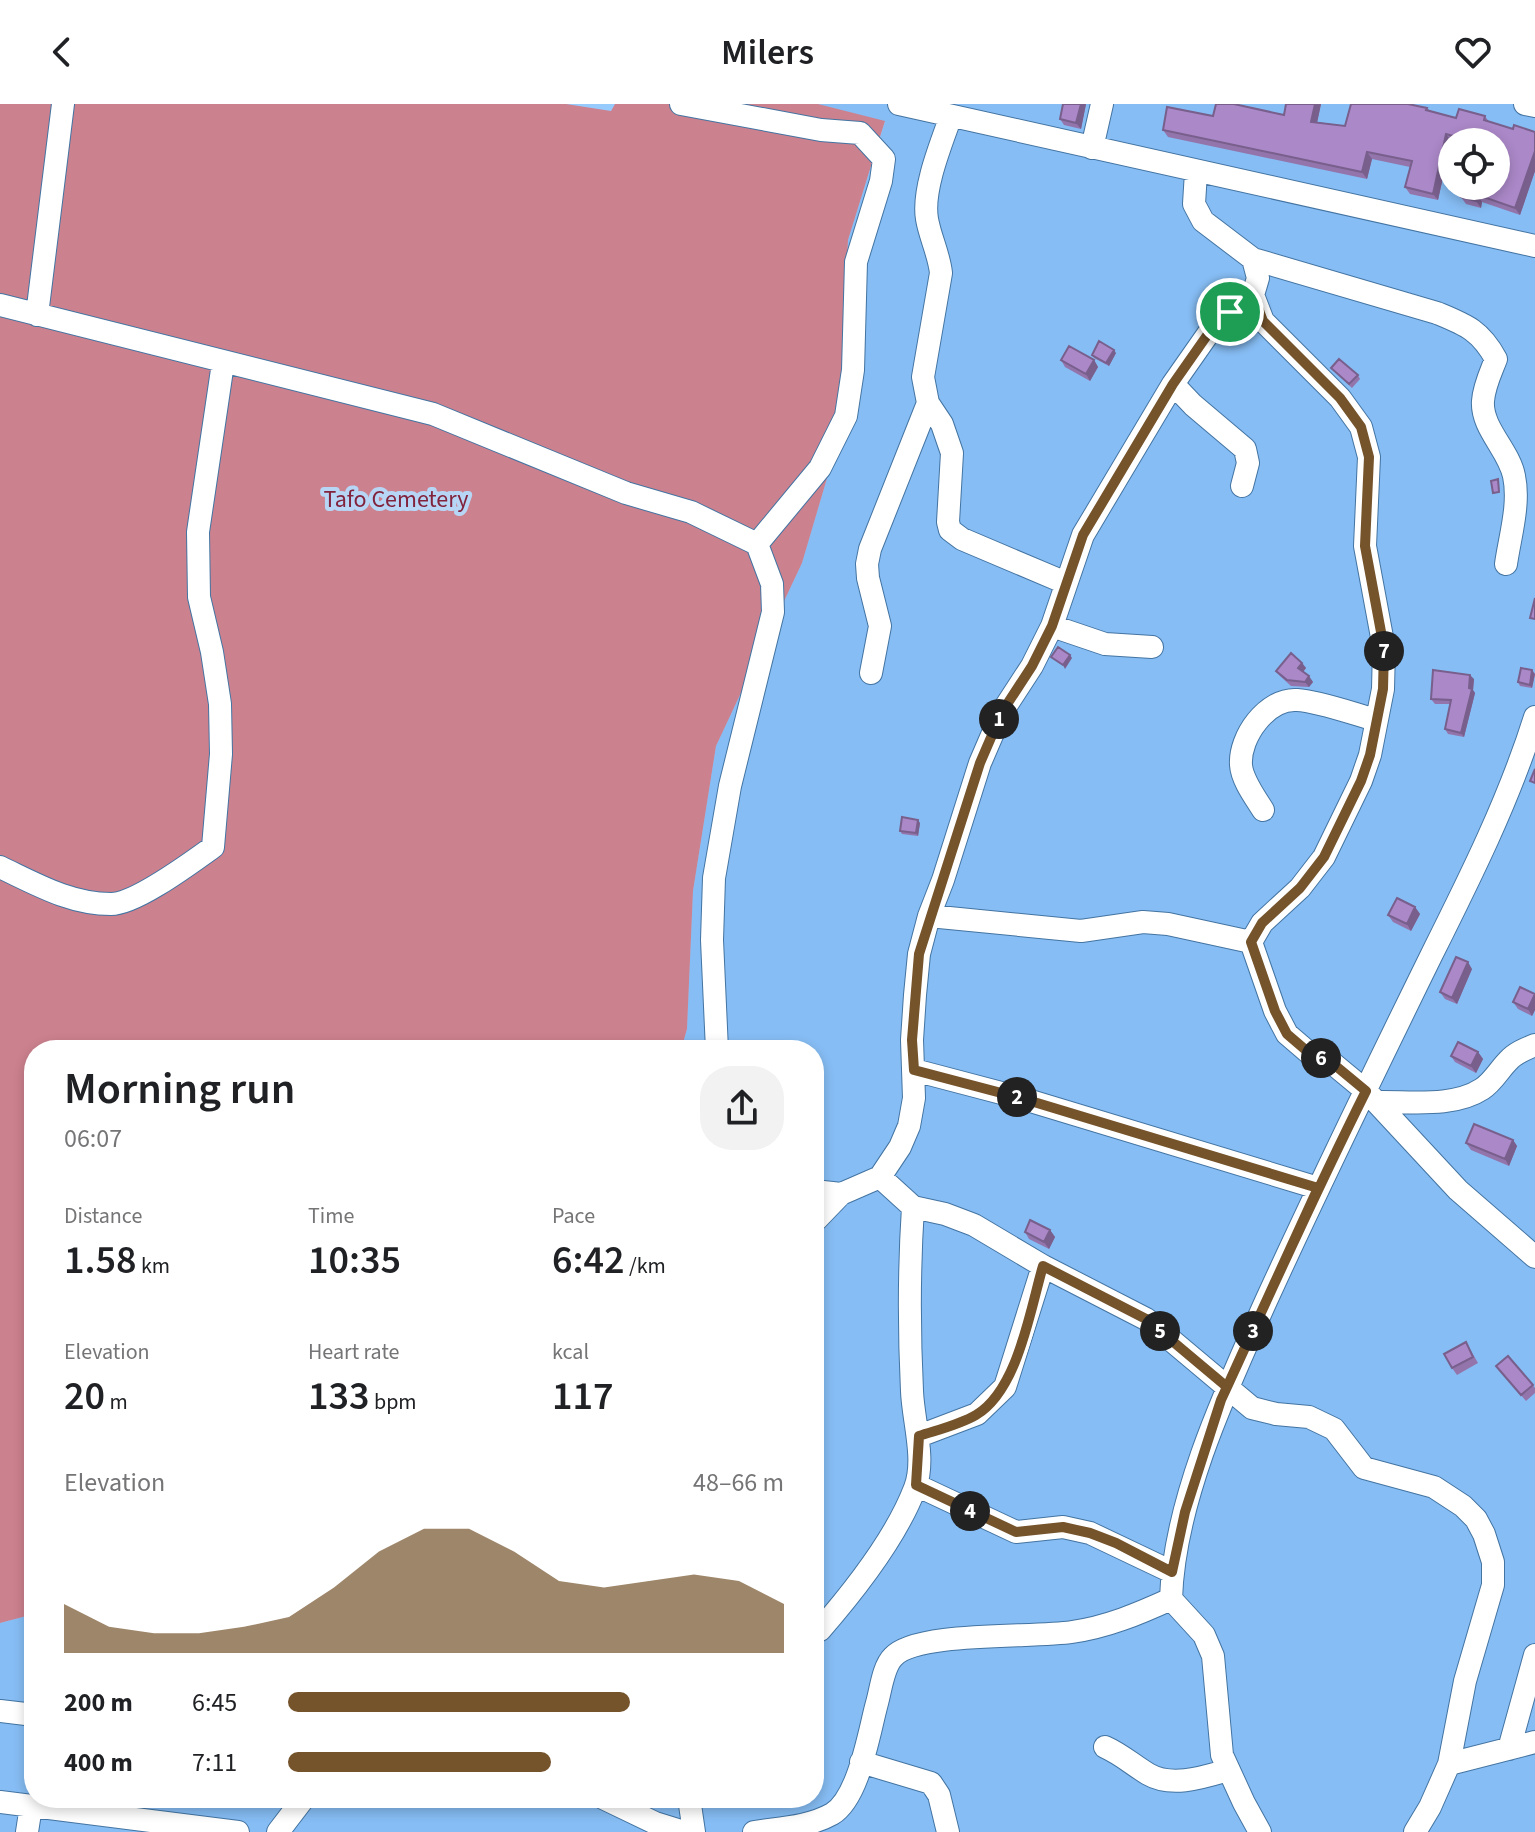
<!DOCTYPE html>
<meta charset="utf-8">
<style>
body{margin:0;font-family:"Source Sans 3",sans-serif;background:#f2f2f2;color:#202124;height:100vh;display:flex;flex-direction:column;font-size:30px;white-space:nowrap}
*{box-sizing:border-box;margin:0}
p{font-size:26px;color:#757577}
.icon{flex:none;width:44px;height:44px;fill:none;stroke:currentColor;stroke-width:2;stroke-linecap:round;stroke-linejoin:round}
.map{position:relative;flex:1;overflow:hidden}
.panel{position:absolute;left:24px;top:936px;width:800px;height:768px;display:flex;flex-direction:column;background:#fff;border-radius:32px;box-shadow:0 4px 12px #0003}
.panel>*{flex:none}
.controls{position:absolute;left:1438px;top:24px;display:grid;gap:16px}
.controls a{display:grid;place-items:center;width:72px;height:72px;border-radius:50%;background:#fff;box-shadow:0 4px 12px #0003;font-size:40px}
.pin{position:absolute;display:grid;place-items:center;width:68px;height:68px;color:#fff;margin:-34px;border:4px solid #fff;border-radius:50%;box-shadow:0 2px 8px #0007}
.km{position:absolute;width:40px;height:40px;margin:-20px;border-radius:50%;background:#222;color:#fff;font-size:22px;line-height:40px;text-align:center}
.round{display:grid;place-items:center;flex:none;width:84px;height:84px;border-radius:32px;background:#f2f2f2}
.overview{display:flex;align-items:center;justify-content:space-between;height:136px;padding:0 40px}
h1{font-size:44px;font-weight:600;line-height:60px}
.stats{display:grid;grid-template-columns:repeat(3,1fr);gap:12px;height:136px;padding:8px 40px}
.stats div{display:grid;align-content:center}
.stats b{font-size:40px;font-weight:600}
.stats small{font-size:22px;font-weight:400}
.stats p{font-size:22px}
.chart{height:224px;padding:16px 40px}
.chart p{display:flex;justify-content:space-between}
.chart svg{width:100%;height:144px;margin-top:8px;fill:#75532b;opacity:.7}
ul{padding:0 40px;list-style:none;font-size:26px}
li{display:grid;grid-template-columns:128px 96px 1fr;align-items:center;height:60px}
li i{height:20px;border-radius:10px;background:#75532b}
header{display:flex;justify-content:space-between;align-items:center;height:104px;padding:0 40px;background:#fff;font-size:36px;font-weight:600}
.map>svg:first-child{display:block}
.built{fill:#86bdf4;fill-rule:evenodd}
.green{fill:#cc818e}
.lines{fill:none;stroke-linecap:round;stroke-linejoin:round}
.minor-casing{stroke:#4374a2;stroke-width:24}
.minor{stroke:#fff;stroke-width:22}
.wall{fill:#9375ac}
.shaded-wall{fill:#785f8c}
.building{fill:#ab88c8;stroke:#785f8c;stroke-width:2}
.route-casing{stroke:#fff;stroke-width:16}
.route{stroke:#75532b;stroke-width:10}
.labels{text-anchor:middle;stroke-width:8;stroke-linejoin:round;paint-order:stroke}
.park-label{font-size:24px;fill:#82233d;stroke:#b7d6f5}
</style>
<header><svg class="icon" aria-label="back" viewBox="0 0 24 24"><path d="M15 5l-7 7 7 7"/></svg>Milers<svg class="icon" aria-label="heart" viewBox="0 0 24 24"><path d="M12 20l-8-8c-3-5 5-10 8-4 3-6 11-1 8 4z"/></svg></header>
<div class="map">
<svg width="1535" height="1728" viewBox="0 0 1535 1728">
<rect width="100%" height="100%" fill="#97cbfe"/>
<path class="built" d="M818 0H1535V1728H0V1519L34 1510V1694H814V946H681L687 925 693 787 716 642 802 459 838 337 848 136 885 18ZM1452 38H1496V82H1452Z"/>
<path class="green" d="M0 0H566L611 7 615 0H818L885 17 848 136 838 337 802 459 716 642 693 787 687 925 681 946H34V1510L0 1519Z"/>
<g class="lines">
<g class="minor-casing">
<path id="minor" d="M681 0 821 26 860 29 884 55 881 77 856 158 853 266 846 312 820 364 757 440
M899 0 1535 142
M1525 0 1535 2
M951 12C941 40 922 86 927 115 930 133 939 150 941 169L923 273 928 299 942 320 952 349 948 418 950 426 962 435 1066 479
M1092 44 1102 0
M1253 155 1437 209C1466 221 1480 226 1496 255 1491 268 1484 282 1483 297 1481 324 1509 346 1514 372 1520 400 1510 432 1506 460
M0 201 433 310 626 389 691 408 757 440 772 480 773 508 730 682 714 774 712 836 717 946
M37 211 63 0
M1173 280 1193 301 1245 345 1248 359 1242 382
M1052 522 1105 540 1152 543
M871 569 880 522 868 474 867 460 870 445 928 299
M1263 706C1255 693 1242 676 1241 661 1239 633 1267 594 1297 596 1318 597 1354 610 1376 616
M0 763C36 780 70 800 111 800 136 800 192 758 213 743L221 650 220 600 212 548 199 493 198 428 223 259
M929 812 1081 827 1143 818 1168 820 1251 838
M1251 838 1262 819 1300 784 1324 753 1361 677 1370 651 1383 585 1384 544 1365 442 1369 353 1361 323 1340 294 1263 217 1253 191
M1251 838 1275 907 1287 930 1308 948 1331 958 1366 987 1458 1086 1535 1153
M914 966 1024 995 1318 1084
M1376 998C1409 997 1453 1004 1482 985 1493 978 1499 966 1508 957 1515 949 1525 945 1535 941
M880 1073 913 1103 945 1110 974 1121 1043 1162 1146 1215 1252 1304 1276 1310 1309 1313 1334 1325 1364 1364 1434 1383 1463 1402 1476 1415 1484 1430 1493 1458V1481L1465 1577 1449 1660 1430 1703 1415 1728
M814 1087 841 1090
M814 1118 841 1090 880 1073 900 1043 909 1022 914 994 912 936 915 891 919 850 929 812 943 776 980 659 1002 608 1032 562 1052 522 1083 431 1173 280 1208 230 1230 208 1253 191 1258 174 1253 155 1203 117 1194 100 1196 68
M919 1332 977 1310 1005 1283 1043 1162
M916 1381 1016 1428 1063 1423 1090 1429 1172 1468
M814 1529 820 1526C854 1487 896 1434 915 1384 926 1356 913 1316 912 1287 909 1226 909 1164 913 1103
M0 1607 34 1611
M1105 1643C1121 1650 1133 1661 1148 1670 1172 1684 1204 1673 1228 1666
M1509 1645 1535 1551
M861 1658 931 1679 939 1691 948 1728
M1449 1660 1535 1638
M603 1694 655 1719 684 1728
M689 1694 694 1728
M0 1698 238 1728
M27 1728 31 1702
M278 1728 304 1694
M754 1728C779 1724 809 1723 832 1710 859 1694 869 1628 877 1599 881 1585 883 1563 893 1553 916 1527 1034 1534 1072 1528 1107 1523 1138 1510 1171 1495
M1260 1728 1244 1699 1222 1651 1213 1552 1204 1531 1171 1495C1174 1397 1226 1286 1266 1197 1319 1081 1375 966 1431 852 1470 774 1509 696 1535 613"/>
</g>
<use href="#minor" class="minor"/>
</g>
<path class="wall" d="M1063 0H1086L1081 25 1064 21 1060 15Z
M1286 0H1321L1317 18 1345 22 1427 4 1429 6 1456 14 1485 12 1489 18 1513 25 1535 28V67L1520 111 1482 98 1481 104 1466 100 1461 93 1496 38H1456L1451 37 1438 96 1410 90 1405 83 1410 63 1372 55 1367 75 1168 33 1163 26 1213 12 1284 11Z
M1116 249 1109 262 1094 254 1092 251Z
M1061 256H1094L1098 263 1090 277 1065 263Z
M1331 264 1358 271 1360 275 1352 284Z
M1302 559 1306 564 1303 568 1313 578 1309 583 1291 582 1280 572 1276 567Z
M1535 570 1532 584 1520 582 1518 578Z
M1474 575 1473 586 1475 589 1464 633 1448 630 1445 625 1450 600H1435L1431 595Z
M920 719 918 732 902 730 900 727Z
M1415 803 1420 810 1411 827 1393 818 1388 811Z
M1472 865 1457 900 1445 895 1440 888Z
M1535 890V906L1532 912 1518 905 1513 898Z
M1478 948 1483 955 1476 969 1455 958 1451 952Z
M1513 1036 1517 1042 1509 1062 1471 1046 1466 1039Z
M1050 1126 1055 1133 1049 1145 1029 1135 1025 1128Z
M1470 1245 1478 1259 1457 1271 1452 1264Z
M1508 1252 1535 1284V1289L1526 1297 1496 1262Z"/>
<path class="shaded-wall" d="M1081 0H1086L1081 25 1076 19Z
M1315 0H1321L1316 24 1311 18Z
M1446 30 1451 37 1438 96 1433 90Z
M1535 47V67L1520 111 1515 104Z
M1367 48 1372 55 1367 75 1362 68Z
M1478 91 1482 98 1481 104 1476 97Z
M1114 246 1116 249 1109 262 1106 259Z
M1094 256 1098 263 1090 277 1086 270Z
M1070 551 1072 554 1065 565 1063 561Z
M1302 559 1306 564 1302 569 1298 564Z
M1532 566 1535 570 1532 584 1530 581Z
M1470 571 1474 575 1473 586 1475 589 1464 633 1461 629 1469 584Z
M1309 572 1313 578 1309 583 1305 578Z
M918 716 920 719 918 732 916 729Z
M1415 803 1420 810 1411 827 1407 820Z
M1468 858 1472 865 1457 900 1452 894Z
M1535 890V906L1532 912 1528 905Z
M1478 948 1483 955 1476 969 1471 962Z
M1513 1036 1517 1042 1509 1062 1505 1055Z
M1050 1126 1055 1133 1049 1145 1044 1138Z"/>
<path class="building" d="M1063 0H1081L1076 19 1060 15Z
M1216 0H1234L1284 11 1286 0H1315L1311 18 1345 22 1351 0H1408L1427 4 1426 6 1456 14 1459 5 1485 12 1484 16 1513 25 1514 21 1535 28V47L1515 104 1478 91 1476 97 1461 93 1464 82H1496V38H1475L1446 30 1433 90 1405 83 1412 57 1367 48 1362 68 1163 26 1167 3 1213 12Z
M1099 237 1114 246 1106 259 1092 251Z
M1069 242 1094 256 1086 270 1061 256Z
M1339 255 1358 271 1349 280 1331 264Z
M1498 375 1499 388 1493 389 1491 377Z
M1535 494V515L1530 514Z
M1058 543 1070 551 1063 561 1051 553Z
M1291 549 1302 559 1298 564 1309 572 1305 578 1287 576 1276 567Z
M1521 564 1532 566 1530 581 1518 578Z
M1433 566 1470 571 1469 584 1472 585 1461 629 1445 625 1451 596 1431 595Z
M1535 665V679L1530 677Z
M902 713 918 716 916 729 900 727Z
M1397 794 1415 803 1407 820 1388 811Z
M1456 853 1468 858 1452 894 1440 888Z
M1520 883 1535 890 1528 905 1513 898Z
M1458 938 1478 948 1471 962 1451 952Z
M1474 1020 1513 1036 1505 1055 1466 1039Z
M1030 1116 1050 1126 1044 1138 1025 1128Z
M1466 1238 1473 1253 1452 1264 1444 1250Z
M1508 1252 1533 1281 1521 1291 1496 1262Z"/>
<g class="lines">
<g class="route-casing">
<path id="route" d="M1230 208 1208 230 1173 280 1083 431 1052 522 1032 562 1002 608 980 659 919 850 912 936 914 966 1024 995 1318 1084 1227 1283 1221 1296 1185 1408 1172 1468 1116 1439 1090 1429 1063 1423 1016 1428 916 1381 919 1332C937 1326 959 1321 976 1311 1018 1286 1030 1206 1043 1162L1146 1215 1227 1283C1272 1184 1317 1085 1366 987L1331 958 1308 948 1287 930 1275 907 1251 838 1262 819 1300 784 1324 753 1361 677 1370 651 1383 585 1384 544 1365 442 1369 353 1361 323 1340 294 1263 217 1253 191 1230 208"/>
</g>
<use href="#route" class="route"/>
</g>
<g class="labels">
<g class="park-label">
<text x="396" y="403">Tafo Cemetery</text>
</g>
</g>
</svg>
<div class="controls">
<a><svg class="icon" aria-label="locate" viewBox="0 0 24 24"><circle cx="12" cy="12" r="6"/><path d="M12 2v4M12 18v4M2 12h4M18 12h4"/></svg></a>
</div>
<div class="pin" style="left:1230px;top:208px;background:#1e9e55"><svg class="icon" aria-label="arrive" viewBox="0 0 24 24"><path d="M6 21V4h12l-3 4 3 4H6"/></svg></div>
<b class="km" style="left:999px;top:615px">1</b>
<b class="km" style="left:1017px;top:993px">2</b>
<b class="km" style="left:1253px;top:1227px">3</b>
<b class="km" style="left:970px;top:1407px">4</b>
<b class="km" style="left:1160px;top:1227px">5</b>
<b class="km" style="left:1321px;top:954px">6</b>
<b class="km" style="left:1384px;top:547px">7</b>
<section class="panel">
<div class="overview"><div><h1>Morning run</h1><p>06:07</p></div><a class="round"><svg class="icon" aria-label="share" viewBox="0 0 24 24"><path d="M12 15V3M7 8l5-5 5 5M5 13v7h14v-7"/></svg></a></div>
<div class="stats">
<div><p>Distance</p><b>1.58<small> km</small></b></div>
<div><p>Time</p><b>10:35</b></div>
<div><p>Pace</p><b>6:42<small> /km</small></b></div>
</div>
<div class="stats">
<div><p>Elevation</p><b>20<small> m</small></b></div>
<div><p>Heart rate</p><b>133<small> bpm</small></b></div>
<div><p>kcal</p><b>117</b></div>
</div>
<div class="chart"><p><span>Elevation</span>48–66 m</p>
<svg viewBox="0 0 160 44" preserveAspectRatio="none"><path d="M0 44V29L10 36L20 38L30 38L40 36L50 33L60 24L70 13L80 6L90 6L100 13L110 22L120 24L130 22L140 20L150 22L160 29V44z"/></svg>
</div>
<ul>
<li><b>200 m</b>6:45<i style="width:69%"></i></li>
<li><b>400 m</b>7:11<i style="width:53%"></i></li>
</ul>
</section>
</div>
